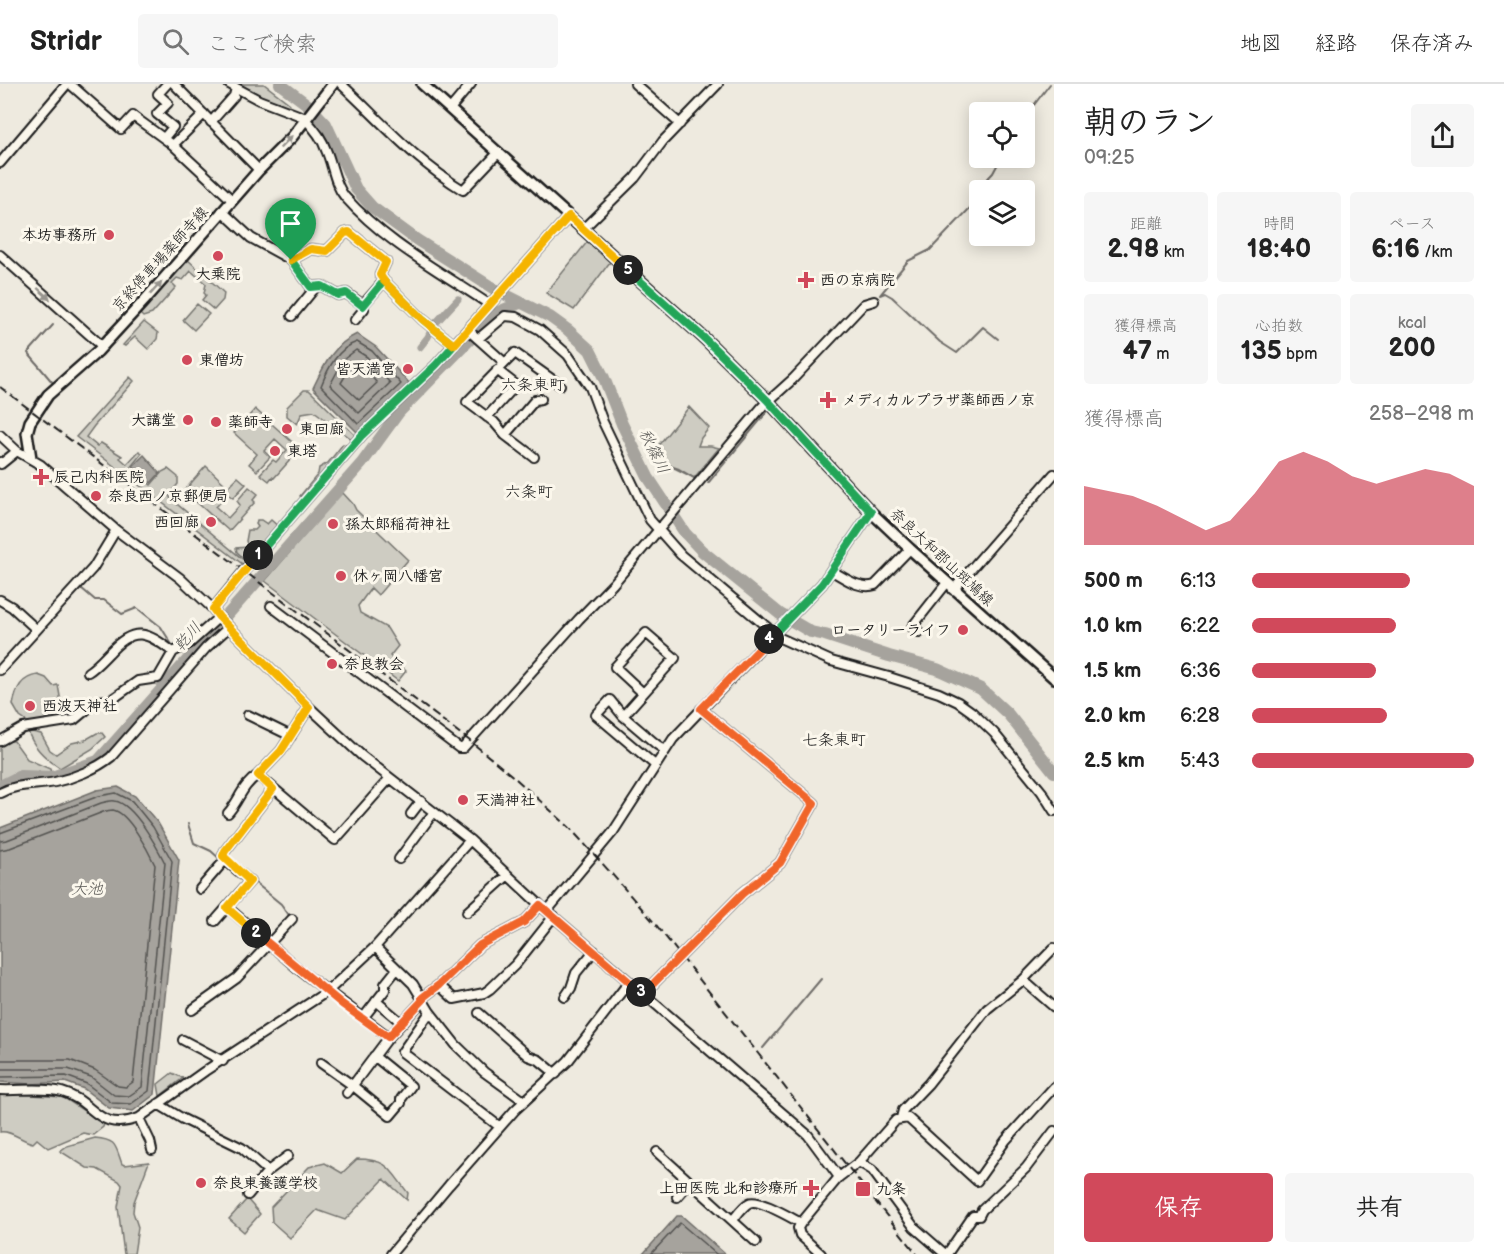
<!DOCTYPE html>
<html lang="ja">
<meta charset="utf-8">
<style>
body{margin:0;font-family:"Balsamiq Sans","Klee One",sans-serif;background:#f6f6f6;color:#222;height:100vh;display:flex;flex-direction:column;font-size:22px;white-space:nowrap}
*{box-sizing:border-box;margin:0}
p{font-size:20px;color:#767676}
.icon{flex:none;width:33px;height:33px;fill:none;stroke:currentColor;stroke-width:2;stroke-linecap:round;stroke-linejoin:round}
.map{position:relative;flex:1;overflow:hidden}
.drawer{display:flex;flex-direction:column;background:#fff;width:450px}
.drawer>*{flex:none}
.buttons{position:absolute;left:969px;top:18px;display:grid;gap:12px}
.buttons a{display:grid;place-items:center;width:66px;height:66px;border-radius:6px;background:#fff;box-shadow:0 3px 15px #0003;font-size:30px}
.pin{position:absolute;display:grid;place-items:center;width:51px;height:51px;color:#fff;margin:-62px -26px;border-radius:50% 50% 50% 0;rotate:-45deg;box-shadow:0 0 6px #0007}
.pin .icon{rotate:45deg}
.km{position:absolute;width:30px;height:30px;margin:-15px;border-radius:50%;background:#222;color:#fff;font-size:16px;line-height:30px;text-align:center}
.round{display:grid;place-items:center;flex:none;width:63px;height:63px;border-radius:6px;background:#f6f6f6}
.overview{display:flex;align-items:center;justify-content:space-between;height:102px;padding:0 30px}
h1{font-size:33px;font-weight:700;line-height:45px}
.figures{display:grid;grid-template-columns:repeat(3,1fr);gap:9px;height:102px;padding:6px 30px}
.figures div{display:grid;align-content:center;border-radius:6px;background:#f6f6f6;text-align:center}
.figures b{font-size:26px;font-weight:700}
.figures small{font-size:16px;font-weight:400}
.figures p{font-size:16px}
.chart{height:168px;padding:12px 30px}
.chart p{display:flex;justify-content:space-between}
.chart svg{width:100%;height:108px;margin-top:6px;fill:#d1495b;opacity:.7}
.cta{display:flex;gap:12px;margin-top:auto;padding:12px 30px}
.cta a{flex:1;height:69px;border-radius:6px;background:#d1495b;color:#fff;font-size:24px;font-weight:700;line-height:69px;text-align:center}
.cta a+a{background:#f6f6f6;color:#222}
ul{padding:0 30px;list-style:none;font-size:20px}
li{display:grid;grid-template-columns:96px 72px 1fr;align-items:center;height:45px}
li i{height:15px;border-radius:8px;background:#d1495b}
header{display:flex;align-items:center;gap:36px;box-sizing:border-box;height:84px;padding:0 30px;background:#fff;border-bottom:2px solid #e0e0e0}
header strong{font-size:28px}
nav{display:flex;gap:33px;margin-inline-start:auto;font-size:21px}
.search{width:420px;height:54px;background:#f6f6f6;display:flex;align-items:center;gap:15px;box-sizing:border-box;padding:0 21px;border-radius:6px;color:#767676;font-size:22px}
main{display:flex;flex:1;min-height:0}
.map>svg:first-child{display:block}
.green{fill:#ceccc2;stroke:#75746f;stroke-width:1.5}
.water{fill:#a6a39d;stroke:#6f6d69;stroke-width:1.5}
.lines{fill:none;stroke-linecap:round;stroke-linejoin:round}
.shore{stroke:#535250;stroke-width:1.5}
.stream{stroke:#6f6d69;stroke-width:2}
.canal{stroke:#a6a39d;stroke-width:7}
.river{stroke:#a6a39d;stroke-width:12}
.minor-casing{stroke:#1c1c1c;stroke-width:12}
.major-casing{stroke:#1c1c1c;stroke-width:14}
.minor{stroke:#fbf7ec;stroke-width:8}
.major{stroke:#fbf7ec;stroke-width:9}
.rail{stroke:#1c1c1c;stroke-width:2;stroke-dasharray:9 4.5;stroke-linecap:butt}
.oneway{fill:#97948e}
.split-1-casing{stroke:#fff;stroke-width:12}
.split-2-casing{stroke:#fff;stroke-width:12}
.split-3-casing{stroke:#fff;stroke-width:12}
.split-4-casing{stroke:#fff;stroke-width:12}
.split-5-casing{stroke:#fff;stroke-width:12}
.split-6-casing{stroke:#fff;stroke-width:12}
.split-1{stroke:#22a559;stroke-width:8}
.split-2{stroke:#f5b400;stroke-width:8}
.split-3{stroke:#f0652b;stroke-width:8}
.split-4{stroke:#f0652b;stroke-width:8}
.split-5{stroke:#22a559;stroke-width:8}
.split-6{stroke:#f5b400;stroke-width:8}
.poi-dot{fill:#d1495b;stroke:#fbf7ec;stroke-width:2}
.labels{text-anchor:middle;stroke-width:6;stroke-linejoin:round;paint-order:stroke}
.poi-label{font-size:15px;font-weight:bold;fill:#1c1c1c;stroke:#fbf7ec;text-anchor:start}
.street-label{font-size:15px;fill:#1c1c1c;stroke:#fbf7ec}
.neighbourhood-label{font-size:16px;fill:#1c1c1c;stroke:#fbf7ec}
.water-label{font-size:16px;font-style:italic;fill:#5a5956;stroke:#fbf7ec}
</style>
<header>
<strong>Stridr</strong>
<div class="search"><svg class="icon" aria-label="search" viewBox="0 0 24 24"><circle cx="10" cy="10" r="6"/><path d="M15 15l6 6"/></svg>ここで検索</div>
<nav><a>地図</a><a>経路</a><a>保存済み</a></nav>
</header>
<main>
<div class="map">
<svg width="1054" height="1170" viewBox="0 0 1054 1170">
<rect width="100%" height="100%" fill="#eeeadf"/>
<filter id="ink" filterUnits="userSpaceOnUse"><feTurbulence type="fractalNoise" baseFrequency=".0167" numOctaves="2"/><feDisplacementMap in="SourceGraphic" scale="12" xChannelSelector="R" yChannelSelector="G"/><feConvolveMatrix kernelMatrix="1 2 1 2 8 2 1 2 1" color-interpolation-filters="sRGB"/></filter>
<g filter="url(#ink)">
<path class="green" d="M236 0H264L290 20 287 24 260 13Z
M588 157 610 178 574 226 546 209Z
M187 175 224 209 223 216 214 226 202 216 206 211 204 209 206 200 191 187 183 196 177 194 172 199 176 203 152 230 143 233 139 229Z
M197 220 209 230 194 246 183 236Z
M144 238 158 249 157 255 148 265 135 253 125 262 123 261Z
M130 293 134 297 94 342 86 353 97 362 101 359 122 372 120 374 127 380 139 367 142 369 130 384 151 401 162 388 168 385 178 393V400L169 411 171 415 247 479 245 482 76 353Z
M304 306H309L356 352 353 356 314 327 302 329 297 340 287 332V323Z
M689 323 709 344 701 354 698 362H711L719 364 694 394 670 382 657 363Z
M255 325 300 365 274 394 272 393 269 397 260 390 273 376 276 378 287 366 275 355 264 367 270 373 257 387 249 380 257 370 234 349Z
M343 360 348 362 304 416 300 412 318 390 319 384 328 379Z
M206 382 228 403 238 393 246 400 233 414 228 410 216 423 228 434 240 421 237 417 249 403 258 410 253 416 255 418 229 447 184 407Z
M342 408 353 420 356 426 408 476 378 511 371 504 358 522 360 529 387 544 398 562 390 572 406 587 398 597 265 497Z
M257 436H261L267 440 271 436 280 444 248 478 237 468 236 464 248 463 246 457 248 446H255L258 443 256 440Z
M38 591 46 594 53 602 58 601 61 618 66 624V631L61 634 29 639 20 633 13 621C16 605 21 593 38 591Z
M28 647 41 650 50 666 56 670 72 659 85 656 97 649H102L105 653 92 665 60 684C46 675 33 664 28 647Z
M9 657H14L27 675 50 685 51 689 48 691H19L0 701V663Z
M172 989 183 994 160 1012 158 1000Z
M0 1009 63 1013 104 1040 103 1043 93 1051 83 1049 48 1064 37 1055 33 1059C22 1057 11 1046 0 1048Z
M95 1054C117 1056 115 1061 122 1080L125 1081 149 1078 134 1118 133 1128 138 1143 134 1170H124L118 1123 122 1101 119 1097 97 1085 87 1084 60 1067 67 1062Z
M357 1075C389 1075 390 1086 408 1109L407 1116 384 1095 345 1136 317 1126 290 1154 272 1138 271 1123 309 1083 325 1079 342 1089Z
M247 1115 260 1130 244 1148 229 1135Z"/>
<path class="water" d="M357 250 376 263 411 301 358 349 313 304C324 281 333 261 357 250Z
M144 371 160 389 151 399 133 382Z
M118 703 135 712 158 739 179 776 155 1010 133 1027 109 1024 84 1005 65 998 31 1000 0 998V744L97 706Z
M677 1132H682L725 1170H643Z"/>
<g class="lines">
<path class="shore" d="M357 258 372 267 401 300 358 340 321 302C328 284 338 264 357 258Z
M356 266 367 273 390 299 359 329 330 301 344 275Z
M357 277 377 299 359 316 341 299 351 282Z
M0 749 99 712 116 709 132 717 153 743 172 777 149 1007 131 1020 112 1019 87 1000 66 992 0 993
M0 757 7 756 101 719C105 718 111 716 115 717 134 720 157 763 165 779L142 1003 129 1012 114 1011 91 993 68 985H0
M0 766 10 764 103 728C106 727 110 726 113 726 128 728 149 768 155 781L133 998 126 1003 118 1002 95 986 70 976H0
M651 1170 680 1139 716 1170"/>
<path class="stream" d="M1024 34 1050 0
M880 211 908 177 930 166 972 122 974 109 993 89 1001 74
M880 211 885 209 892 213 940 258 957 269 983 243 998 255
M53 299 28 269 53 241
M670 382 679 385 694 394
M708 399 767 328
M70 515 81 504 95 516H104L122 530 137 524 161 543 174 564
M188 740 194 759 211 767 221 776
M253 797 281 820 291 834
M763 964 821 895"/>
<path class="canal" d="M420 263 428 253 433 242 458 215"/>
<path class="river" d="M280 0 308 21 326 40 356 105 372 123 417 156 496 206 550 233 568 246 590 266 604 294 622 340 648 393 685 449 702 467 780 530 811 548 825 551 889 572 937 585 981 605 1008 630 1054 688
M0 702 20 692 52 693 98 677 362 379 399 328 487 238 498 228 520 219"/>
<g class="minor-casing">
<path id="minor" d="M70 0 121 45 133 32 173 61 232 116
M174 0 259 86
M229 0 259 16 306 34 305 35C314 44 322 54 326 66 333 81 334 100 345 113 386 159 440 187 490 221
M341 0C382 38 414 76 463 106L499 68
M635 0 680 40
M450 25 471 0
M211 38 234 12 236 4
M164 54 173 43 157 30 168 19 158 10 167 0
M173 61 204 30
M0 79 67 0
M222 127 251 154 291 176 311 165 327 167 345 149 349 148 386 178 380 191 384 197 422 235 454 261
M583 145 635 94 663 57 718 0
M0 171 102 262
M291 176 311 203 322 202 338 211 346 209 363 221 384 197
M292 232 315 204
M355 236 364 225 363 221
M468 246 505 279 515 269 560 301
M478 255 505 232 516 233 540 246 568 271 590 303 603 338 650 436 681 471 780 554 831 577 889 593 939 609 958 618 972 628 994 649 1042 708 1054 727
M505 279 467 318 494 338 505 351 534 373
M487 333 516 301 497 286
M0 351 17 367 41 381 116 446 180 494 213 525 219 533 309 623 362 672 470 756 540 821 808 1051 839 1093
M505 351 535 316 541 315
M0 378 1 380 17 367
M832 487C845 494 860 506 875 501L910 465
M953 506 1054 390
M0 516 12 523 36 545
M271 522 459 664H463L579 535 613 500 762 323 793 295 864 220 874 217
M213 525 244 487 362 351 436 281 569 132
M919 548 912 543 946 500
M0 586 93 484 116 446
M88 588C96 583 102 576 109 569 134 541 147 548 173 568
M643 609 615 583 646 549 675 574 623 632 656 660 665 666
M309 623 281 667 258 691 335 756 390 694
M248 631 291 652
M623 632 610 616 596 631 655 681
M0 657 23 644 74 636 97 617 111 616 138 597 158 594 173 568 189 560 219 533
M0 709C18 699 36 702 55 698 74 694 96 685 111 673L206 564 229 543
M228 729C240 716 241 702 258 691
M411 730 421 717
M399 775 434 728
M200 805 225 776
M227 823 302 888 389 953
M547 827 613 748 673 655 822 500 871 428
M467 828 508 791
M215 837 250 797 225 776 223 772 225 767 273 705
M375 863 413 900 430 928 456 961 484 988 524 1017
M1023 896 1054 923
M439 901 454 915 484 909 490 905 516 880 554 832
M643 910 742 810 780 779 814 719 701 625
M565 913 571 904 576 889 594 867
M422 914 439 901 480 861 524 838 540 821
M376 917 402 939
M192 926 237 894 292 835
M430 928 402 968 500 1043
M367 929 385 906V900L397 885
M479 929 528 972 539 976 556 990
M183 956 223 977
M321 979 352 1001 390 1032 401 1019V1015L411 1002 374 972
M0 1006C20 1007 43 1003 62 1008 95 1017 96 1049 139 1034L205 987 328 907 375 863 470 756
M347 1009 389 953 423 916
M158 1020 183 1035 242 1064 268 1087
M139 1034 150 1057 152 1066
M901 1034 903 1026 928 1000 987 925 1023 896 1054 864
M657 1068 756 1158
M859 1078 872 1086 914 1143 945 1170
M248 1111 268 1087 288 1072
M677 1113 690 1098
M733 1136C737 1131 743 1122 749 1119 758 1114 791 1134 801 1139
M391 1170 449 1101 515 1026 568 977 629 898
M821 1170 800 1151 798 1144 801 1139 839 1093 859 1078 896 1036 908 1034 977 1097 1006 1056 1054 1003
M947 1170 973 1132H979L982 1126 1026 1084 1054 1047"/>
</g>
<g class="major-casing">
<path id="major" d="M422 0 705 255 768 317 871 428 910 465 1054 594
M31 374 27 349 30 338 48 311 98 267 144 217 259 86 292 53 333 0"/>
</g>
<use href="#minor" class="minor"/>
<use href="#major" class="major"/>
<path class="rail" d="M0 303 470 657 516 695 569 743 610 788 657 842 917 1170"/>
</g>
<defs><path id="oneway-solid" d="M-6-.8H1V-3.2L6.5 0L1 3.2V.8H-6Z" transform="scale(1.5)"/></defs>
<g class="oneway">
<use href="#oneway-solid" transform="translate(286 58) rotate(-46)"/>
<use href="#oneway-solid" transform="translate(156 204) rotate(-48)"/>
<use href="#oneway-solid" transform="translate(44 210) rotate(42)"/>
</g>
</g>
<g class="lines" filter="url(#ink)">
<g class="split-1-casing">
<path id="split-1" d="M258 471 362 351 436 281 454 261 422 235 384 197 363 222 346 209 338 211 322 202 311 203 291 176"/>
</g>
<g class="split-2-casing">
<path id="split-2" d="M256 849 227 824 250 797 223 772 225 767 273 705 258 691 281 667 309 623 219 533 213 525 258 471"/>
</g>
<g class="split-3-casing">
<path id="split-3" d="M256 849 342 920 388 953 423 916 422 914 439 901 480 861 524 838 540 821 641 908"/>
</g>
<g class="split-4-casing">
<path id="split-4" d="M641 908 643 910 742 810 780 779 814 719 701 625 769 555"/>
</g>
<g class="split-5-casing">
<path id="split-5" d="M628 186 705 255 768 317 871 428 822 500 769 555"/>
</g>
<g class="split-6-casing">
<path id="split-6" d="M291 176 311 165 327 167 345 149 349 148 386 178 380 191 384 197 422 235 454 261 569 132 628 186"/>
</g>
<use href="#split-1" class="split-1"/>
<use href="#split-2" class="split-2"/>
<use href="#split-3" class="split-3"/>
<use href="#split-4" class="split-4"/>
<use href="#split-5" class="split-5"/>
<use href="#split-6" class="split-6"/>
</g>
<g class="poi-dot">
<circle cx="109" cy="151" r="6"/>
<circle cx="218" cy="172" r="6"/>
<path d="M803 187h6v6h6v6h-6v6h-6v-6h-6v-6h6z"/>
<circle cx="187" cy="276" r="6"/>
<circle cx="408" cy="285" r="6"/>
<path d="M825 307h6v6h6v6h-6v6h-6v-6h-6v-6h6z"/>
<circle cx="188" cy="336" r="6"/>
<circle cx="216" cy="338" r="6"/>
<circle cx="287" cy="345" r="6"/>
<circle cx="275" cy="367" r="6"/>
<path d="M38 384h6v6h6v6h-6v6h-6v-6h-6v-6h6z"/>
<circle cx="96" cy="412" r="6"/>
<circle cx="211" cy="438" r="6"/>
<circle cx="333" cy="440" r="6"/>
<circle cx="341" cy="492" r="6"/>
<circle cx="963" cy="546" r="6"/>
<circle cx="332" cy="580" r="6"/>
<circle cx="30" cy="622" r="6"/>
<circle cx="463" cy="716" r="6"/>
<circle cx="201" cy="1099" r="6"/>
<path d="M808 1095h6v6h6v6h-6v6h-6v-6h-6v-6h6z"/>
<rect x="855" y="1097" width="16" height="16" rx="3"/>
</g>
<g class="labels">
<g class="poi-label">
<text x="97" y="156" text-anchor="end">本坊事務所</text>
<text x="218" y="195" text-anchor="middle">大乗院</text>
<text x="820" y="201">西の京病院</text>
<text x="199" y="281">東僧坊</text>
<text x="396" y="290" text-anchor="end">皆天満宮</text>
<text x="842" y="321">メディカルプラザ薬師西ノ京</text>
<text x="176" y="341" text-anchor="end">大講堂</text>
<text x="228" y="343">薬師寺</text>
<text x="299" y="350">東回廊</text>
<text x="287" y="372">東塔</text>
<text x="54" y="398">辰己内科医院</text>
<text x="108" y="417">奈良西ノ京郵便局</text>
<text x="199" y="443" text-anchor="end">西回廊</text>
<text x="345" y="445">孫太郎稲荷神社</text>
<text x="353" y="497">休ヶ岡八幡宮</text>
<text x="951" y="551" text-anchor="end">ロータリーライフ</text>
<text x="344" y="585">奈良教会</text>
<text x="42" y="627">西波天神社</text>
<text x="475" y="721">天満神社</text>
<text x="213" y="1104">奈良東養護学校</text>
<text x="798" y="1109" text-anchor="end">上田医院 北和診療所</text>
<text x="876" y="1110">九条</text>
</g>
<g class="street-label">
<text transform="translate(160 175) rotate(-48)" y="5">京終停車場薬師寺線</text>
<text transform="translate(942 473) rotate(43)" y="5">奈良大和郡山斑鳩線</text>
</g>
<g class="neighbourhood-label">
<text x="533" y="306">六条東町</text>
<text x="529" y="413">六条町</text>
<text x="834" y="661">七条東町</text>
</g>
<g class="water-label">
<text transform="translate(655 367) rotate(64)" y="6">秋篠川</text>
<text transform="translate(187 552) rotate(-49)" y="6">乾川</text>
<text x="87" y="810">大池</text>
</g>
</g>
</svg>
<div class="buttons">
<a><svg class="icon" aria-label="locate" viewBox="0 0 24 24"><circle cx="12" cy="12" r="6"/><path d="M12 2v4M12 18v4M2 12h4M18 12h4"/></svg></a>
<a><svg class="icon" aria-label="layers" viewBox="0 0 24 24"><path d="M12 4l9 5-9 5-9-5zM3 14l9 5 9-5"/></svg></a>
</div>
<div class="pin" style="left:291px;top:176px;background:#1e9e55"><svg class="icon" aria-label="arrive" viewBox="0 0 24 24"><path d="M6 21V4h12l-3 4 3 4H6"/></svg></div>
<b class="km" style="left:258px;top:471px">1</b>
<b class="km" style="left:256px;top:849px">2</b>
<b class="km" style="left:641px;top:908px">3</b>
<b class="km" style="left:769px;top:555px">4</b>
<b class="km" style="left:628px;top:186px">5</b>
</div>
<section class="drawer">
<div class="overview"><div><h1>朝のラン</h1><p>09:25</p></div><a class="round"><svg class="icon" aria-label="share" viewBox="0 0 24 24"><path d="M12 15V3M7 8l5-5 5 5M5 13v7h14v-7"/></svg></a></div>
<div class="figures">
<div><p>距離</p><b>2.98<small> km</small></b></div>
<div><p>時間</p><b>18:40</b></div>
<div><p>ペース</p><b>6:16<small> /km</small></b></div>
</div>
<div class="figures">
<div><p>獲得標高</p><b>47<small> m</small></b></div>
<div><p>心拍数</p><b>135<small> bpm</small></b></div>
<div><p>kcal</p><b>200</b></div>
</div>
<div class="chart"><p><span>獲得標高</span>258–298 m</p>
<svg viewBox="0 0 160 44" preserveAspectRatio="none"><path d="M0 44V20L10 22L20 24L30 28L40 33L50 38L60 34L70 23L80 10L90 6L100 10L110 16L120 19L130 16L140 13L150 15L160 20V44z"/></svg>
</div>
<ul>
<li><b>500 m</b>6:13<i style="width:71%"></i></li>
<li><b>1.0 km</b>6:22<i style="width:65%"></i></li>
<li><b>1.5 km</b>6:36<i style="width:56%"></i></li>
<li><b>2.0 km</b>6:28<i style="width:61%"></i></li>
<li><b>2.5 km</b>5:43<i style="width:100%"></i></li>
</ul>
<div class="cta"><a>保存</a><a>共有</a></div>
</section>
</main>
